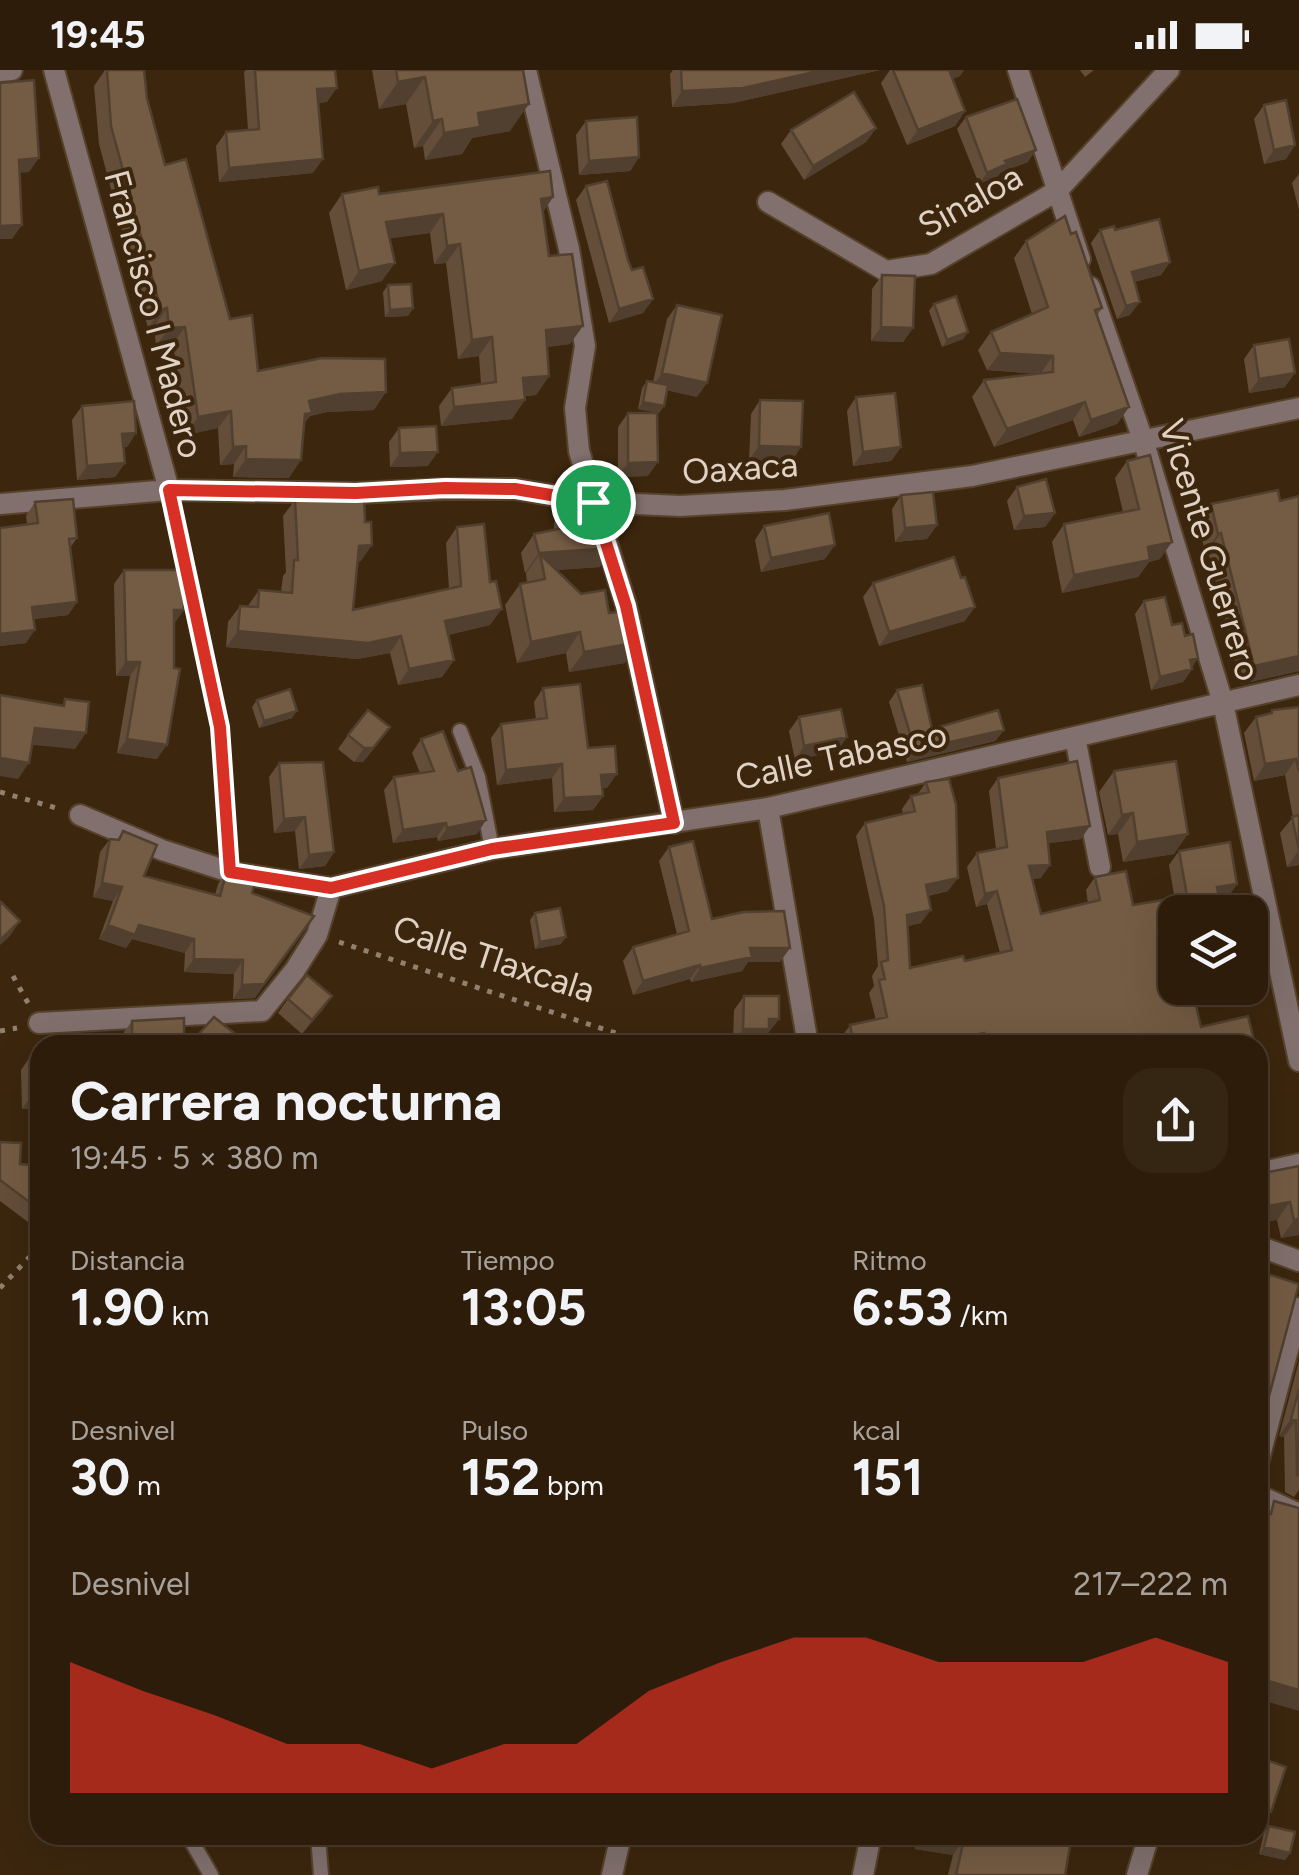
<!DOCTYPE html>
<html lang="es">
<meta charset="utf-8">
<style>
body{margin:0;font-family:Figtree,sans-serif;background:#352513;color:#f1f3f6;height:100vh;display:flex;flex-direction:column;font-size:38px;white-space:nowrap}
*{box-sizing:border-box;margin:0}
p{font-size:32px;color:#a7a19c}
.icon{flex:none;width:55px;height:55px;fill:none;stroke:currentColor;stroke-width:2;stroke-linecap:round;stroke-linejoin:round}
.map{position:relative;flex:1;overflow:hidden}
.side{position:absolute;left:30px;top:965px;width:1238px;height:810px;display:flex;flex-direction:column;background:#2d1c0a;border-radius:30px;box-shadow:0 10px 40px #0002,0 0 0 2px #483a2b}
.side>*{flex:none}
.controls{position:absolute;left:1158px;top:825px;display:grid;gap:20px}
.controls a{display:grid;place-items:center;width:110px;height:110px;border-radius:20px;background:#2d1c0a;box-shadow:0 10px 40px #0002,0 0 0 2px #483a2b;font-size:50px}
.pin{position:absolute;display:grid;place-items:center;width:85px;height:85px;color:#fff;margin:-42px;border:5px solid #fff;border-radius:50%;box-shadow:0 2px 10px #0007}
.round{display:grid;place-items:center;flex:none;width:105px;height:105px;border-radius:30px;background:#352513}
.overview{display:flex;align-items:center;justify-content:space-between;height:170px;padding:0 40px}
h1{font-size:55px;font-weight:700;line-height:75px}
.stats{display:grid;grid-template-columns:repeat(3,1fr);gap:15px;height:170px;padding:10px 40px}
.stats div{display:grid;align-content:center}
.stats b{font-size:50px;font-weight:700}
.stats small{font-size:28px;font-weight:400}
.stats p{font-size:28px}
.chart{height:280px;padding:20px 40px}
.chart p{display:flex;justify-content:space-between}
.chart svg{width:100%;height:180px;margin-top:10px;fill:#d93025;opacity:.7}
.status{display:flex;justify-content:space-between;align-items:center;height:70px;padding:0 50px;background:#2d1c0a;direction:ltr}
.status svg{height:28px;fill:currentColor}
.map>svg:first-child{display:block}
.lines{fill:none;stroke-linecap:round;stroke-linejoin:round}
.lane-casing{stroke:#56422b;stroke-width:18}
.street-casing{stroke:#56422b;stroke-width:24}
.path{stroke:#92816e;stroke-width:5;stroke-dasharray:5 8;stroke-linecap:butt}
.lane{stroke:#81706d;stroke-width:14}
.street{stroke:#81706d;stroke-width:20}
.wall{fill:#644e3a}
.shaded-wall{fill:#51402f}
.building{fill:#745b43;stroke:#51402f;stroke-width:2.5}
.route-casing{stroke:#fff;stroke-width:20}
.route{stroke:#d93025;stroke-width:12}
.labels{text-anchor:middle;stroke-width:8;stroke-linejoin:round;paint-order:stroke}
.street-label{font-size:35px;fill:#e0d2c4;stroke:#3c260e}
</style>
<div class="status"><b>19:45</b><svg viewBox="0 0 49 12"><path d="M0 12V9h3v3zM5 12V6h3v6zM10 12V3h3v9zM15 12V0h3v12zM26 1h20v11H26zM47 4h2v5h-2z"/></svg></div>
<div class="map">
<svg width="1299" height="1805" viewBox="0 0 1299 1805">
<rect width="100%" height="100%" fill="#3c260e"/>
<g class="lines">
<g class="lane-casing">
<path id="lane" d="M460 661 478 707 492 779
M188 1765 211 1805
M318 1765 321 1805"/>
</g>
<g class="street-casing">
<path id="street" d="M54 0 169 420
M526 0 569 179 585 276 575 338 579 381 626 535 674 753
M1018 0 1080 189
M0 1 12 0
M768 132 886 201 931 194 1057 121 1169 0
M1090 217 1144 373 1223 633 1299 991
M0 434 169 420 356 423 445 419H515L593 432 680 436 785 430 972 406 1299 338
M1075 667 1100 797
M768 738 808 975
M80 745 162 780 230 802 331 818 492 779 768 738 1299 615
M39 953 262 941 295 900 317 865 331 818
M1258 1103 1299 1094
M1258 1176 1299 1191
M1258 1393 1299 1238
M1258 1425 1299 1444
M612 1805 621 1765
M863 1805 871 1765
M1137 1805 1149 1765"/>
</g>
<path class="path" d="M174 443 220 657 229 777
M0 722 60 739
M339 872 652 975
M13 906 28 933
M0 961 17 958
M0 1218 40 1176"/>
<use href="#lane" class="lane"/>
<use href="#street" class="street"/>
</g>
<path class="wall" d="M105 0H144L147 28 165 95 230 249 258 301 374 340 327 342 310 346 304 353 289 408 233 407 234 394 220 395 218 358 186 365 173 274 156 276 154 256 148 258 99 74 94 16Z
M246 0H335L327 32 318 33 313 103 219 112 216 76 226 62 248 60 244 2Z
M372 0H523L510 61 472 68 462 84 425 90 423 76 414 78 406 34 379 39Z
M673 0H880L733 33 672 37 670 4Z
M890 0H964L960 6 952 9 965 41 955 56 907 75 881 13Z
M1080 0H1094L1085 7Z
M1264 35 1295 75 1286 89 1264 94 1254 49Z
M966 47 1028 92 1001 102 998 106 979 114 957 59Z
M586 51 639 87 630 101 579 105 576 65Z
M876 58 866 72 804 110 781 74 791 60Z
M1299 104V140L1292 113Z
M586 116 632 200 653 229 643 243 609 253 576 130Z
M342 124 553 127 543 142 549 186 570 274 547 277 549 306 536 325 525 326 512 349 441 356 439 336 452 318 481 314 479 286 458 289 446 193 434 194 430 163 389 168 382 211 346 220 329 143Z
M1100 160H1115L1170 192 1161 205 1134 212 1130 245 1117 249 1091 173Z
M1071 164 1102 238 1097 246 1129 337 1117 354 1079 367 1073 350 994 377 972 327 984 310 1040 304 987 300 978 280 991 262 1032 244 1014 188 1026 171Z
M882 205 913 258 903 272 871 271 872 219Z
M388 215 413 238 408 246 385 247 383 222Z
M934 234 968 262 963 269 942 277 929 241Z
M677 235 697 327 667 320 664 336 659 343 638 339 642 318 647 311 653 312 667 249Z
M1254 275 1285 317 1249 323 1244 289Z
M856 327 901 377 891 391 853 396 847 341Z
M760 330 792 391 749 390 751 344Z
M82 336 136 363 127 377H124L125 393 115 407 77 410 72 350Z
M628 343 648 406 618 407V357Z
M399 358 428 396 390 397 389 372Z
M1127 391 1160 489 1149 492 1138 507 1062 523 1052 472 1064 454 1123 442 1115 408Z
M1017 417 1055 443 1045 457 1014 460 1007 431Z
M901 425 937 455 927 469 895 472 892 439Z
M1299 426V601L1241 614 1208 481 1205 482 1198 452 1211 434 1280 431Z
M295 430 361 491 357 492 353 540 449 519 446 473 457 457 490 555 448 565 454 590 442 607 398 615 390 583 357 589 226 577 228 552 240 536H248L259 520 281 522 283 506 286 502 283 446Z
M35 432 77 468 70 478 77 532 68 545 34 549 26 573 0 576V458L27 454 26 446Z
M567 434 600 497 556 500 581 524 609 543 625 593 569 602 566 583 517 593 505 535 520 514 527 512 526 504 527 502 525 503 521 483 534 464 554 460V453Z
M764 456 825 489 761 502 755 470Z
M124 500 174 554 157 689 117 683 130 606H116L114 514Z
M961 508 965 551 879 576 863 527 873 513Z
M1144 531 1172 555 1192 597V599L1183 612 1151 620 1135 544Z
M543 618 588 678 607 718H602L603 726 593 740 554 742 552 708 497 715 491 668 501 654 536 650 534 632Z
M897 620 932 659 1004 660 995 671 907 692 889 632Z
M257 630 292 648 259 658 252 637Z
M1299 637V795L1287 797 1280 763 1293 747 1285 705 1254 711 1244 663 1256 647 1269 644 1272 640Z
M799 647 847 667 837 681 795 690 789 661Z
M348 665 380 671 363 692H354L338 679Z
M421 669 477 764 438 771 437 767 393 773 384 720 394 707 420 703 412 683Z
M279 693 334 782 325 796 299 799 295 761 274 763 269 707Z
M1114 701 1174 784 1123 792 1118 764 1108 765 1099 722Z
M998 708 1081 769 1048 773 1041 808 1032 809 1041 844 1088 833 1086 820 1095 807 1133 835 1175 918 1201 957 1255 975H842L841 968 850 955 876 950 869 923 874 916 872 906 878 896 874 849 856 766 865 753 903 744 902 739 911 726 917 725 926 712 949 709 948 821 928 826 921 853 908 856 910 898 965 891 1000 883 987 834 976 837 967 797 977 783 996 779 989 721Z
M123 761 144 806 215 825 218 814 227 801 252 823 255 928 233 929 234 904 184 902 185 883 132 869 126 878 99 869 113 831 93 827 100 782 110 769 117 770Z
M669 777 712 849 780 892H748L742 901 691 912 690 909 633 925 623 891 633 877 677 864 659 791Z
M1179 781 1237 814 1227 828 1219 829 1220 832 1212 842H1177L1169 795Z
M535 843 561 874 535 879 530 850Z
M332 926 302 964 278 943 288 929Z
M744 926 779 949 760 973H733L734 940Z
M132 951 184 975H124V962Z
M30 987 40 1038 22 1039 21 1000Z
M0 1072 20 1094 40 1096V1161L0 1131Z
M1299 1096V1165L1281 1168 1277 1150Z
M1299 1291V1420L1294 1427 1285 1422 1284 1367 1279 1366Z
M1269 1756 1290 1783 1285 1790 1259 1784 1264 1763Z
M917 1765H1072L1065 1805H948L953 1785 915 1779Z"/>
<path class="shaded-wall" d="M823 0H880L733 33 672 37 682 21Z
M948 0H964L960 6 938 15Z
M425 7 406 34 379 39 398 12Z
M337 18 327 32 307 33 317 19Z
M529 34 510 61 472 68 462 84 425 90 444 63 478 43Z
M965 41 955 56 907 75 918 60Z
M442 49 423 76 414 78 433 51Z
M876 58 866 72 804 110 813 96Z
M1295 75 1286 89 1264 94 1274 80Z
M1036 80 1028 92 1001 102 998 106 979 114 987 103 1005 91Z
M639 87 630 101 579 105 589 91Z
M39 88 29 102 9 104 19 90Z
M323 89 313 103 219 112 229 98Z
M553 127 540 146 541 129Z
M443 144 430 163 372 171 386 152Z
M22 155 12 169H0V156Z
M460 174 446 193 434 194 447 176Z
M1170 192 1161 205 1122 215 1132 202Z
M395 193 382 211 346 220 359 201Z
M653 229 643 243 609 253 619 239Z
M1140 232 1130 245 1117 249 1126 236Z
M167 238 154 256 148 258 161 240Z
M413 238 408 246 385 247 390 240Z
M583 256 570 274 533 279 546 260Z
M185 257 173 274 156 276 169 258Z
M881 257 913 258 903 272 871 271Z
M968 262 963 269 942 277 947 270Z
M492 267 479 286 458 289 472 270Z
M1000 283 1053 286 1040 304 987 300Z
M662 303 707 313 697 327 652 317Z
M1295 303 1285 317 1249 323 1259 309Z
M549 306 536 325 510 327 523 308Z
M386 322 374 340 327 342 310 346 299 361 309 331 340 324Z
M525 330 512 349 441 356 454 337Z
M643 332 664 336 659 343 638 339Z
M1085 332 1073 350 994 377 1007 359Z
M1129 337 1117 354 1079 367 1091 350Z
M231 341 218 358 186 365 198 347Z
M136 363 127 377 112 378 122 364Z
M246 376 234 394 220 395 233 377Z
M759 376 801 377 792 391 749 390Z
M901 377 891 391 853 396 863 382Z
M438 382 428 396 390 397 400 383Z
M246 389 301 390 289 408 233 407Z
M658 392 648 406 618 407 628 393Z
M125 393 115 407 77 410 87 396Z
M1055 443 1045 457 1014 460 1024 446Z
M937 455 927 469 895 472 905 458Z
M1221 463 1208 481 1205 482 1218 464Z
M1172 472 1160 489 1149 492 1138 507 1062 523 1074 505 1148 477Z
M372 475 361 491 347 492 359 476Z
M835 475 825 489 761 502 771 488Z
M613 478 600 497 544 501 540 484 527 502 525 503 539 483Z
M77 532 68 545 23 550 32 537Z
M975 537 965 551 879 576 889 562Z
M502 539 490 555 433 568 445 551Z
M174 540H184L174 554Z
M35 560 26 573 0 576V564Z
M238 561 401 566 390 583 357 589 226 577Z
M580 562 566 583 517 593 531 572Z
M639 572 625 593 569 602 584 582Z
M1299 586V601L1241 614 1254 596Z
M1198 588 1183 612 1151 620 1160 607 1190 590Z
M454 590 442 607 398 615 409 599Z
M126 592H140L130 606H116Z
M297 641 292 648 259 658 264 651Z
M390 657 363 692H354L364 678Z
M35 658 86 663 75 679 24 674Z
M1004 660 995 671 907 692 915 680Z
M847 667 837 681 795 690 804 676Z
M127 669 167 675 157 689 117 683Z
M0 688 29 693 18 709 0 706Z
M1296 689 1285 705 1254 711 1265 694Z
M562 694 552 708 497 715 506 700Z
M617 704 607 718 591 719 601 705Z
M603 726 593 740 554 742 564 728Z
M1133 743 1118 764 1108 765 1122 745Z
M305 747 295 761 274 763 284 749Z
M486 750 477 764 438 771 447 758Z
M446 753 437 767 393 773 403 760Z
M1090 756 1081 769 1037 775 1047 762Z
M1188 764 1174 784 1123 792 1137 772Z
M1299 780V795L1287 797Z
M334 782 325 796 299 799 309 785Z
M1050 795 1041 808 1020 810 1029 796Z
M958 808 948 821 916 828 926 815Z
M102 813 122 817 113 831 93 827Z
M1237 814 1227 828 1207 831 1217 817Z
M997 821 987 834 976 837 985 824Z
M1220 832 1212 842H1185L1189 837Z
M931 840 921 853 898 858 907 845Z
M314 846 255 928 233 929 242 915Z
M20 851 10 866 0 875V870Z
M108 855H139L194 869 185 883 132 869 126 878 99 869Z
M566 867 561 874 535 879 540 872Z
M750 878H790L780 892H748L742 901 691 912 700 898Z
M194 889 243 890 234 904 184 902Z
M700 895 690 909 633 925 643 911Z
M332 926 322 941 302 964 312 950Z
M769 949H779L760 973H733L743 959Z
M984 963 976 975H926Z
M40 1025V1038L22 1039 31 1026Z
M1290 1132 1277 1150 1258 1154V1138Z
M1299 1149V1165L1281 1168 1294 1150Z
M1258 1339 1265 1341 1258 1352Z
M1291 1349 1296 1350 1284 1367 1279 1366Z
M1258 1608 1299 1620V1641L1258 1629Z
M1258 1738 1271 1742 1258 1761Z
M925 1765H940L964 1769 953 1785 915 1779Z
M1264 1777 1290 1783 1285 1790 1259 1784Z"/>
<path class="building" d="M107 0H144L147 28 165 95 186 89 230 249 252 245 258 301 322 288 385 289 386 322 340 324 309 331 312 343 305 344 301 390 246 389V376L233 377 231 341 198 347 185 257 169 258 167 238 161 240 111 56Z
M255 0H335L337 18 317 19 323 89 229 98 226 62 259 59Z
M396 0H523L529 34 478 43 480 57 444 63 442 49 433 51 425 7 398 12Z
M681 0H823L743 18 682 21Z
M893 0H949L965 41 918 60Z
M34 10 39 88 19 90 22 155 0 156V13Z
M854 22 876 58 813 96 791 60Z
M1017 29 1036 80 1005 91 1007 94 987 103 966 47Z
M1286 30 1295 75 1274 80 1264 35Z
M637 47 639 87 589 91 586 51Z
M550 101 553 127 541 129 549 186 572 184 583 256 546 260 549 306 523 308 525 330 454 337 452 318 496 312 492 267 472 270 460 174 447 176 443 144 386 152 395 193 359 201 342 124 378 117 379 124Z
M607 111 628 190 632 200 643 197 653 229 619 239 586 116Z
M1065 146 1071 164 1076 162 1102 238 1095 240 1129 337 1091 350 1085 332 1007 359 984 310 1053 302V286L1000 283 991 262 1048 237 1026 171Z
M1159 149 1170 192 1132 202 1140 232 1126 236 1100 160 1114 156 1115 160Z
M882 205 915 206 913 258 881 257Z
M411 214 413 238 390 240 388 215Z
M956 226 968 262 947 270 934 234Z
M677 235 722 245 707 313 662 303Z
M1289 269 1295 303 1259 309 1254 275Z
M647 311 668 315 664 336 643 332Z
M895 323 901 377 863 382 856 327Z
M760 330 803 331 801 377 759 376Z
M134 331 136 363 122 364 125 393 87 396 82 336Z
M628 343H657L658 392 628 393Z
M436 356 438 382 400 383 399 358Z
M1150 385 1172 472 1148 477 1150 490 1074 505 1064 454 1139 439 1127 391Z
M1046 409 1055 443 1024 446 1017 417Z
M1278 420 1280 431 1299 426V586L1254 596 1221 463 1218 464 1211 434Z
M933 422 937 455 905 458 901 425Z
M364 426 365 452H371L372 475 359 476 353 540 461 516 457 457 484 454 490 512 496 511 502 539 445 551 454 590 409 599 401 566 368 573 238 561 240 536 258 537 259 520 292 523 294 490H298L295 430Z
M73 429 77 468 69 469 77 532 32 537 35 560 0 564V458L38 453 35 432Z
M599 432 613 478 539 483 534 464 568 457 567 434Z
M829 443 835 475 771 488 764 456Z
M540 484 581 524 605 520 609 543 632 540 639 572 584 582 580 562 531 572 520 514 545 509Z
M954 487 961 508 965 507 975 537 889 562 873 513Z
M124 500H184V540H174V598L180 599 167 675 127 669 140 592H126Z
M1165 527 1172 555 1182 553 1185 566 1193 564 1198 588 1190 590 1192 599 1160 607 1144 531Z
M580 614 588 678 615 676 617 704 601 705 603 726 564 728 562 694 506 700 501 654 547 648 543 618Z
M922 615 932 659 998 640 1004 660 915 680 897 620Z
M290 619 297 641 264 651 257 630Z
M0 625 64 636 65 629 89 632 86 663 35 658 29 693 0 688Z
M1299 637V702L1296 689 1265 694 1256 647 1272 643V640Z
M841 639 847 667 804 676 799 647Z
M368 640 390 657 373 678H364L348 665Z
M443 661 458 701 471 697 486 750 447 758 446 753 403 760 394 707 434 701 421 669Z
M1077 691 1090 756 1047 762 1050 795 1029 796 1041 844 1100 830 1095 807 1126 801 1133 835 1169 829 1175 863V918H1192L1201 957 1248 946 1255 975H985L984 963 926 975H854L850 955 887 947 879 910 885 909 881 892 888 890 884 836 865 753 915 741 911 726 929 722 926 712 949 709 956 735 958 808 926 815 931 840 907 845 910 898 963 886 965 891 1012 880 997 821 985 824 977 783 1007 777 998 708Z
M1176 691 1188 764 1137 772 1133 743 1122 745 1114 701Z
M323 692 334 782 309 785 305 747 284 749 279 693Z
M1299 745V780L1292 747Z
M123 761 157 775 144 806 220 826 227 801 256 809 252 823 314 846 264 914 242 915 243 890 194 889V869L139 855 135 865 108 855 122 817 102 813 110 769 119 770Z
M693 771 712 849 743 842 784 841 790 878H750L752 887 700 898V895L643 911 633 877 689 861 669 777Z
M1230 772 1237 814 1217 817 1220 832 1189 837 1179 781Z
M1 832 20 851 0 870V833Z
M560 838 566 867 540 872 535 843Z
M307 905 332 926 312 950 288 929Z
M744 926H779V949H769V959H743Z
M214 947 234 963 223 975H189Z
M184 948V975H132V951Z
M40 986V1025L31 1026 30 987Z
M0 1072 21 1073 20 1094 40 1096V1140L0 1110Z
M1299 1096V1149L1294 1150 1290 1132 1258 1138V1104Z
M1258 1201 1299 1214 1265 1341 1258 1339Z
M1299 1319V1406L1297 1405 1296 1350 1291 1349Z
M1274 1431 1299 1438V1620L1258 1608V1440L1271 1444Z
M1258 1687 1286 1697 1271 1742 1258 1738Z
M1269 1756 1295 1762 1290 1783 1264 1777Z
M940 1765H1072L1065 1805H956L964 1769Z"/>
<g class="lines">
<g class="route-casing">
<path id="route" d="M445 418 515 419 593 432 626 536 674 753 492 779 331 818 230 802 220 657 169 420 356 423Z"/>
</g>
<use href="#route" class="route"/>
</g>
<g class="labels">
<g class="street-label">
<text transform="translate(970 131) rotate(-29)" y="12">Sinaloa</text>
<text transform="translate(154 244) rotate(75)" y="12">Francisco I Madero</text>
<text transform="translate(740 398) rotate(-4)" y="12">Oaxaca</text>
<text transform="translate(1210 480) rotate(73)" y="12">Vicente Guerrero</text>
<text transform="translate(841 686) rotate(-12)" y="12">Calle Tabasco</text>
<text transform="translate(494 889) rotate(18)" y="12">Calle Tlaxcala</text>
</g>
</g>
</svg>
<div class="controls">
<a><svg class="icon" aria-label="layers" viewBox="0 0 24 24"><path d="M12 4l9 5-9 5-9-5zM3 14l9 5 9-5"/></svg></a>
</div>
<div class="pin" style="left:593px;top:432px;background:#1e9e55"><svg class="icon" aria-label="arrive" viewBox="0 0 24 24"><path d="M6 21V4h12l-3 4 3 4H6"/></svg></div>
<section class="side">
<div class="overview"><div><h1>Carrera nocturna</h1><p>19:45 · 5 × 380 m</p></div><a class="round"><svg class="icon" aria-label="share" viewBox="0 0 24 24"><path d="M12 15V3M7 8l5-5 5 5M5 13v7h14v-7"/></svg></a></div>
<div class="stats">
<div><p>Distancia</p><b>1.90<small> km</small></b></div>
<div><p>Tiempo</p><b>13:05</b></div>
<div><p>Ritmo</p><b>6:53<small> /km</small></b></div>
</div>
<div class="stats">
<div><p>Desnivel</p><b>30<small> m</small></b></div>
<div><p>Pulso</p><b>152<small> bpm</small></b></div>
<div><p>kcal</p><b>151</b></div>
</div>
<div class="chart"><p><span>Desnivel</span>217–222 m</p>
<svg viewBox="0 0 160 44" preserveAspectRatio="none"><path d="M0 44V12L10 19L20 25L30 32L40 32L50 38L60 32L70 32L80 19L90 12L100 6L110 6L120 12L130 12L140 12L150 6L160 12V44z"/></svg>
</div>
</section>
</div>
